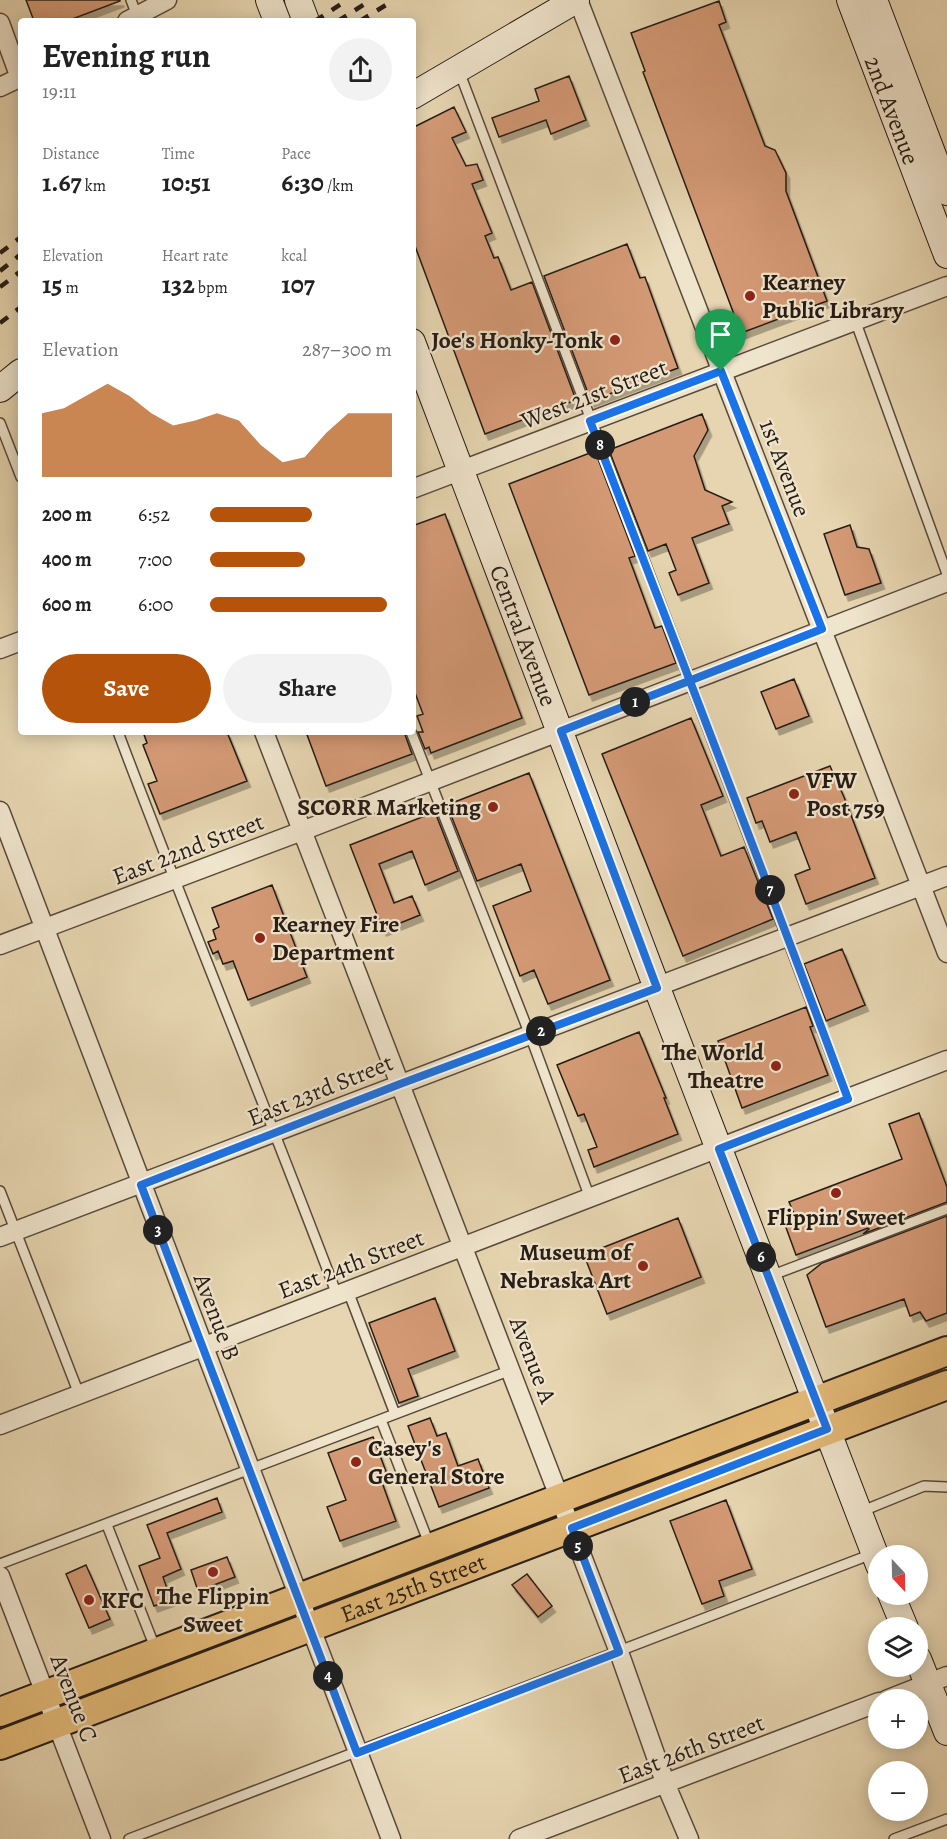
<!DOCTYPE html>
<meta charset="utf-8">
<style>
body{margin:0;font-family:Alegreya,serif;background:#f2f2f2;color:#222;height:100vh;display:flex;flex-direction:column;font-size:22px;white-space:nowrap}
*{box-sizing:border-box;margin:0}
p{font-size:20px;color:#767676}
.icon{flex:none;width:33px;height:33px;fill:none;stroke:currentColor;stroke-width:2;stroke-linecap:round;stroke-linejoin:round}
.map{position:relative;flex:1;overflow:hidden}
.drawer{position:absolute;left:18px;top:18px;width:398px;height:717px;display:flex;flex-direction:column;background:#fff;border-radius:6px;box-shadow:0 3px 15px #0003}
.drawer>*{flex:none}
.needle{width:39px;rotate:158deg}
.tools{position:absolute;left:868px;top:1545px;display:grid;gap:12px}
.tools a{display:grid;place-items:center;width:60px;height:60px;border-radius:50%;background:#fff;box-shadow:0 3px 15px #0003;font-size:30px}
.pin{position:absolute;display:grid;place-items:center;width:51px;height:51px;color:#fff;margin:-62px -26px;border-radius:50% 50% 50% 0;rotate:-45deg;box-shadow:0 0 6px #0007}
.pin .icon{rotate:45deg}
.km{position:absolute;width:30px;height:30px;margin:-15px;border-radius:50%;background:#222;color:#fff;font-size:16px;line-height:30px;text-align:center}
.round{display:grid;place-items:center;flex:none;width:63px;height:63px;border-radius:32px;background:#f2f2f2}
.summary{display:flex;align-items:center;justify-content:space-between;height:102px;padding:0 24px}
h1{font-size:33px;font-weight:600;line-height:45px}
.metrics{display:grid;grid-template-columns:repeat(3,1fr);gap:9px;height:102px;padding:6px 24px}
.metrics div{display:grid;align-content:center}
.metrics b{font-size:26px;font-weight:600}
.metrics small{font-size:16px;font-weight:400}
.metrics p{font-size:16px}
.chart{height:168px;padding:12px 24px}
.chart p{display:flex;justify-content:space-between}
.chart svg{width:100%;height:108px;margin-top:6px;fill:#b45309;opacity:.7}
.action{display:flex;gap:12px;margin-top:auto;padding:12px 24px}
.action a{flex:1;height:69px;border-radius:36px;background:#b45309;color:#fff;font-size:24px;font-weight:600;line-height:69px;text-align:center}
.action a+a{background:#f2f2f2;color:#222}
ul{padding:0 24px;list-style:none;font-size:20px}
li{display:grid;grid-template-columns:96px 72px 1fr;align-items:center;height:45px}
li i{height:15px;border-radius:8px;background:#b45309}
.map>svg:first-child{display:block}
.building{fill:#d39974;stroke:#271c15;stroke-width:1.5;filter:url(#shadow)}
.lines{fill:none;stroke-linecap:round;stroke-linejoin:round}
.lane-casing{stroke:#574a3c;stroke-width:12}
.street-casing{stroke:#574a3c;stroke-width:21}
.secondary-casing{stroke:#271c15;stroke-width:28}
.primary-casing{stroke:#271c15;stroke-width:32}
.lane{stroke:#efe4cc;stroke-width:9}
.street{stroke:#efe4cc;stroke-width:18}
.secondary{stroke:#efe4cc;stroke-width:26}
.primary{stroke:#e3ba78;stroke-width:28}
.rail{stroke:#271c15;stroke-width:4.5;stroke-dasharray:10 10;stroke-linecap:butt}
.route-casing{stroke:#fff;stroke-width:12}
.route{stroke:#1a73e8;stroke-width:8}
.poi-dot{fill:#8f2418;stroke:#efe4cc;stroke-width:2}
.labels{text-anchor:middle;stroke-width:4.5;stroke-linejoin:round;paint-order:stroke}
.street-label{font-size:24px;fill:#271c15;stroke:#efe4cc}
.poi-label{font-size:24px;font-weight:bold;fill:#271c15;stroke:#efe4cc;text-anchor:start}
</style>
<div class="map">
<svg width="947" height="1839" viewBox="0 0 947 1839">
<defs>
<filter id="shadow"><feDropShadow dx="3.5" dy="6" stdDeviation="0" flood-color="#0004"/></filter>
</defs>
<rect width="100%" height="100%" fill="#e6d5b0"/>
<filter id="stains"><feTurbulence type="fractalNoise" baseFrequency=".00333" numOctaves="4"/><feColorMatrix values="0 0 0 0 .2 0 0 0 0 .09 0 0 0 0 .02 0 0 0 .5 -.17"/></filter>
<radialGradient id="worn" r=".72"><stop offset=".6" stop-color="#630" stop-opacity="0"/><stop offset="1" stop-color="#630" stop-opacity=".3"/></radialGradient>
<path class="building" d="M26 0H120V1L67 21H34Z
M719 1 726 22 719 25 765 146 775 150 786 173V191L827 301 741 333 643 72 645 71 631 33Z
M569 76 586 120 551 134 546 120 499 137 492 118 539 101 535 89Z
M454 107 466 132 452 138 466 166 477 164 483 180 472 184 492 233 485 236 494 258 498 257 511 290 532 282 576 400 485 434 412 238V128Z
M627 244 640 278 645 277 678 368 591 401 544 276Z
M702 414 708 430 694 456 705 490 732 502 722 506 729 524 692 538 709 583 678 595 669 573 676 570 666 544 648 551 609 450Z
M595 451 635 556 629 558 655 628 662 626 676 663 589 695 509 484Z
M445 514 522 718 431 753 429 747 425 749 418 732H423L417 716 423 714 412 685V526Z
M850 525 857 547 869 549 881 583 845 595 824 534Z
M794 679 809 716 776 729 761 692Z
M691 718 723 796 701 805 721 856 744 847 773 919 683 956 602 754Z
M143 732H227L247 781 160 814 148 784 157 781 143 745 147 743Z
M306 732H404L412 754 326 786Z
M830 766 844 797 875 878 806 904 795 875 810 869 796 832 770 842 762 821 756 823 747 798Z
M529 773 610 980 548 1004 534 970 520 976 493 906 531 891 521 864 477 881 447 805Z
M435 812 458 871 425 885 412 851 379 864 394 903 412 896 420 915 383 930 350 845Z
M272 885 307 977 248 1000 233 961 223 964 218 951 213 954 208 942 216 939 213 930 219 927 212 908Z
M842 949 865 1005 826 1021 804 964Z
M806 1007 813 1026 810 1027 828 1075 742 1108 718 1041Z
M639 1032 666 1098H664L678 1134 594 1167 588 1150 597 1147 584 1114 578 1116 557 1065Z
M919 1113 947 1187V1202L863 1234 869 1229 868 1228 796 1255 784 1222 796 1218 789 1202 902 1159 889 1124Z
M947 1216V1313L926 1321 920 1312 910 1316 904 1299 826 1327 807 1275 822 1263Z
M678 1218 701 1277 607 1314 584 1255Z
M435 1298 455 1351 408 1369 418 1396 399 1403 369 1323Z
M430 1418 437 1436 446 1433 458 1466 478 1459 489 1488 439 1507 408 1426Z
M373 1437 387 1474 380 1477 396 1521 340 1541 327 1507 346 1500 328 1453Z
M217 1498 222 1512 167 1533 181 1569 163 1577 171 1600 154 1606 139 1566 160 1558 147 1525Z
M726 1500 752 1569 719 1581 724 1596 702 1604 670 1521Z
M227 1557 235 1577 198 1591 191 1570Z
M86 1565 110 1619 89 1628 66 1574Z
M527 1574 552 1606 538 1617 512 1585Z"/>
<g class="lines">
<g class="lane-casing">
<path id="lane" d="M131 0 137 16
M459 71 848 1099
M855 320 947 574
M0 423 21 477
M118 732C189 921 266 1107 337 1295
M411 732 530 1035 590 1198
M0 1191 79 1394
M770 1276 947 1209
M348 1291 395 1414
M381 1420 430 1546
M860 1512 924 1486 947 1487
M107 1525 156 1650
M0 1564 511 1370
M129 1839 872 1554
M894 1839 947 1819"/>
</g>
<g class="street-casing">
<path id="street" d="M578 0 947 953
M127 21 167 0
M0 23 20 78
M0 87 21 77
M412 489 947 286
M0 649 21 641
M264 732 619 1652 666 1785 689 1839
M0 811 391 1839
M0 945 302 831 947 582
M0 1237C316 1119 631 996 947 876
M0 1425 947 1060
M0 1576 101 1839
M886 1700 947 1676
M519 1839 879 1702"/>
</g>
<g class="secondary-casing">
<g id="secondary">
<path d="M269 0 277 21"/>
<path d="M298 0 306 21"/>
<path id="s1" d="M850 0 947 255"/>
<path d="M874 0 947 192"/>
<path d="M412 96 576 0"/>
<path id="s2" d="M412 342 657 988 879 1565"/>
<path d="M0 389 21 372"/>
<path d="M891 1594 905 1628"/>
<path d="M918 1659 947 1732"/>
</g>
</g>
<g class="primary-casing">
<g id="primary">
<path d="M0 1712 947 1351"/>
<path id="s3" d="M0 1745 947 1385"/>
</g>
</g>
<use href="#lane" class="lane"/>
<use href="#street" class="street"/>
<use href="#secondary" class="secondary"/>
<use href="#primary" class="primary"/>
<path class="rail" d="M315 21 347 0
M338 21 371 0
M360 21 394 0
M0 253 21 237
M0 271 21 254
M0 287 21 271
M0 323 21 307"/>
</g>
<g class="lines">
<g class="route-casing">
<path id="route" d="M721 371 822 629 561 731 657 988 400 1084 141 1185 357 1753 619 1652 572 1528 827 1429 719 1149 848 1099C764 872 677 647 590 421L721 371"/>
</g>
<use href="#route" class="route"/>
</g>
<g class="poi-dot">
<circle cx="750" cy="296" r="6"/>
<circle cx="615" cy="340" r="6"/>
<circle cx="794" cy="794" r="6"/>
<circle cx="493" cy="807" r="6"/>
<circle cx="260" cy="938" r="6"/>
<circle cx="776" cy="1066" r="6"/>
<circle cx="836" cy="1193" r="6"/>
<circle cx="643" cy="1266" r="6"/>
<circle cx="356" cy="1462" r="6"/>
<circle cx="213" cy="1572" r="6"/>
<circle cx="89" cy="1600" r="6"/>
</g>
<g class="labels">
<g class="street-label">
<text dy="8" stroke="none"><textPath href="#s1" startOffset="118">2nd Avenue</textPath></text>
<text transform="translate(594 394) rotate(-21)" y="8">West 21st Street</text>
<text transform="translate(785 468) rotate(69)" y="8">1st Avenue</text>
<text dy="8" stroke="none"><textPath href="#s2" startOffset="314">Central Avenue</textPath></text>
<text transform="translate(188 849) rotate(-21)" y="8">East 22nd Street</text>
<text transform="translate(320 1090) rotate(-22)" y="8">East 23rd Street</text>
<text transform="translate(351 1264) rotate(-21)" y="8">East 24th Street</text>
<text transform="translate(217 1317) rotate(69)" y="8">Avenue B</text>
<text transform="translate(533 1360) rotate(69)" y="8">Avenue A</text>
<text dy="8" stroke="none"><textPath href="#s3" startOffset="442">East 25th Street</textPath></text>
<text transform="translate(74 1698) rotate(69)" y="8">Avenue C</text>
<text transform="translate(691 1749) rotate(-21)" y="8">East 26th Street</text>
</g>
<g class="poi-label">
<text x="762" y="290">Kearney<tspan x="762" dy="28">Public Library</tspan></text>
<text x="603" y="348" text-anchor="end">Joe's Honky-Tonk</text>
<text x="806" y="788">VFW<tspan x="806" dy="28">Post 759</tspan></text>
<text x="481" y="815" text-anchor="end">SCORR Marketing</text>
<text x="272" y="932">Kearney Fire<tspan x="272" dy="28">Department</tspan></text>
<text x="764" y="1060" text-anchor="end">The World<tspan x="764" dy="28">Theatre</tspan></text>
<text x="836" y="1225" text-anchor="middle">Flippin' Sweet</text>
<text x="631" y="1260" text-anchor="end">Museum of<tspan x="631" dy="28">Nebraska Art</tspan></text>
<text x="368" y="1456">Casey's<tspan x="368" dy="28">General Store</tspan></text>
<text x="213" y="1604" text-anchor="middle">The Flippin<tspan x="213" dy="28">Sweet</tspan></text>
<text x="101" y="1608">KFC</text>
</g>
</g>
<rect width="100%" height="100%" filter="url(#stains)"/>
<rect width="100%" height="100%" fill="url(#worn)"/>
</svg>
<div class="tools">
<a><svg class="needle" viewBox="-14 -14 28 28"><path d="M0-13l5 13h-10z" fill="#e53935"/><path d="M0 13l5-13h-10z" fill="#767676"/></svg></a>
<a><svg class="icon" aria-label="layers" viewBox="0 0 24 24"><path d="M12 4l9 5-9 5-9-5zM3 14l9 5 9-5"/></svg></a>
<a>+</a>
<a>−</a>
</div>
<div class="pin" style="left:721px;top:371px;background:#1e9e55"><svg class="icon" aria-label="arrive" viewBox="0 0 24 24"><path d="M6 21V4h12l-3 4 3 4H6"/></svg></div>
<b class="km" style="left:635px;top:702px">1</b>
<b class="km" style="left:541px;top:1031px">2</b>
<b class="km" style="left:158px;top:1230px">3</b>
<b class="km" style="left:328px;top:1676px">4</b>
<b class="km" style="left:578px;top:1546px">5</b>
<b class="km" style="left:761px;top:1257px">6</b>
<b class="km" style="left:770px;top:890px">7</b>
<b class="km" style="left:600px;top:445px">8</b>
<section class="drawer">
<div class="summary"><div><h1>Evening run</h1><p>19:11</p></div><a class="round"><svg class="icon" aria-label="share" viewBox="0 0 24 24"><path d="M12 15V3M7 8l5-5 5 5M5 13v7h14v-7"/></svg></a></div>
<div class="metrics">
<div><p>Distance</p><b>1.67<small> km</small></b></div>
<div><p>Time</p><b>10:51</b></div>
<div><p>Pace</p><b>6:30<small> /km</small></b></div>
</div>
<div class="metrics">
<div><p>Elevation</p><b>15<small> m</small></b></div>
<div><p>Heart rate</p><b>132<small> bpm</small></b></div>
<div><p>kcal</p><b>107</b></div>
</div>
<div class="chart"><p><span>Elevation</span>287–300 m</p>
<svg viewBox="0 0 160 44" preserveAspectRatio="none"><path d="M0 44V18L10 16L20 11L30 6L40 11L50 18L60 23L70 21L80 18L90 21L100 31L110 38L120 36L130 26L140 18L150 18L160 18V44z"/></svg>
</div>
<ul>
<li><b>200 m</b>6:52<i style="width:56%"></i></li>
<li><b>400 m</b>7:00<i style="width:52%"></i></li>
<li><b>600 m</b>6:00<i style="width:97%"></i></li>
</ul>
<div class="action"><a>Save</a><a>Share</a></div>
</section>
</div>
